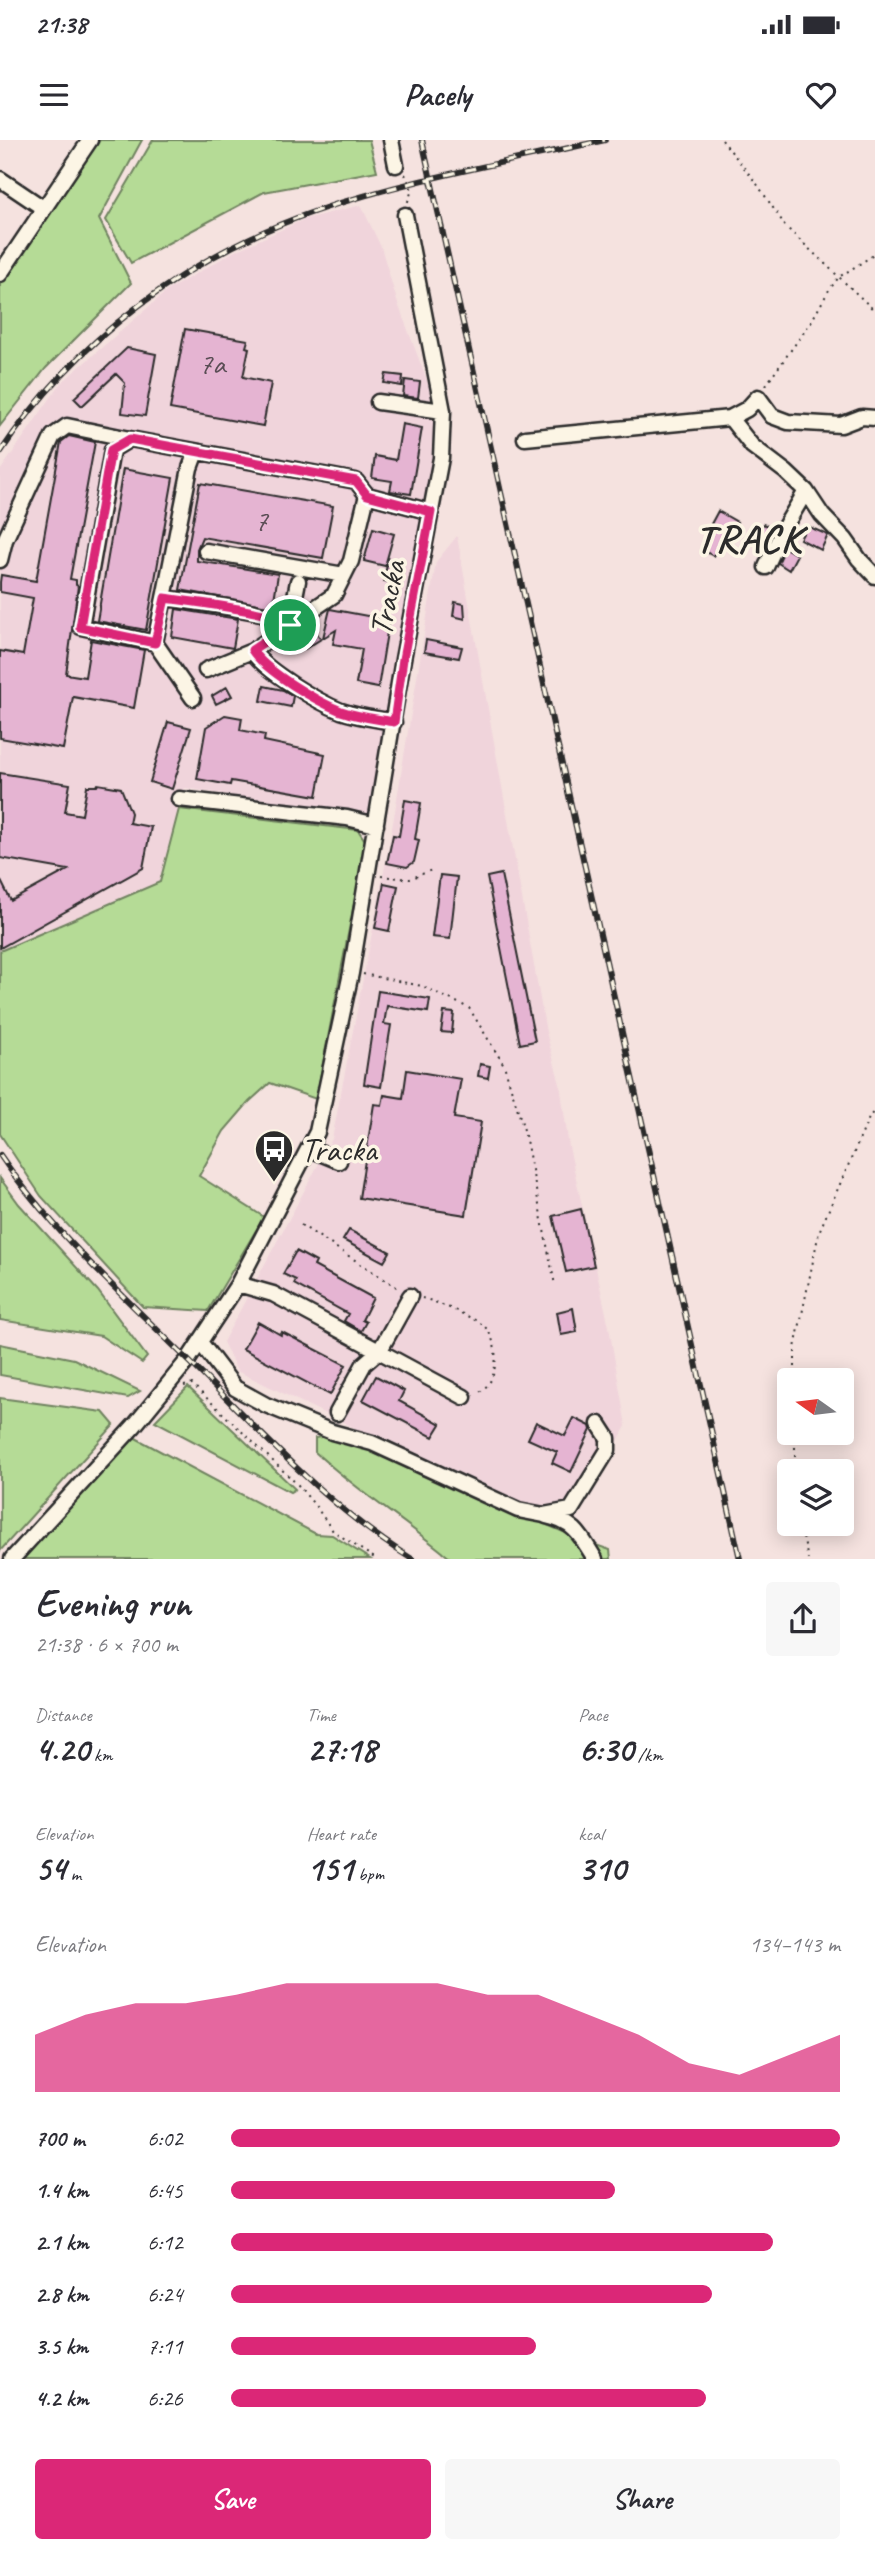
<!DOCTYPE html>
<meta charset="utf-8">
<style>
body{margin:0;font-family:Caveat,sans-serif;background:#f7f7f7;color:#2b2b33;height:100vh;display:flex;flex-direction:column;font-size:26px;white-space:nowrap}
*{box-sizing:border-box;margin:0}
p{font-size:23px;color:#7c7c81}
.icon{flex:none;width:38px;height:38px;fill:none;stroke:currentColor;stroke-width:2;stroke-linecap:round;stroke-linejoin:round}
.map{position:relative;height:1419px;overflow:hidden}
.sheet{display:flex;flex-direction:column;background:#fff;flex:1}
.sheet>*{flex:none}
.needle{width:46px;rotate:284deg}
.controls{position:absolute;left:777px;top:1228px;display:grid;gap:14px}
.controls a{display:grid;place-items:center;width:77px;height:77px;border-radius:7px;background:#fff;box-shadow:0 4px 18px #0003;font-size:35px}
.pin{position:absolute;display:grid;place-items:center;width:60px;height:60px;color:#fff;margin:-30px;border:4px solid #fff;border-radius:50%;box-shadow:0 2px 7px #0007}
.round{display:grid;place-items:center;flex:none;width:74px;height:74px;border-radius:7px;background:#f7f7f7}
.head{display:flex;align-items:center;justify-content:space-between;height:119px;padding:0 35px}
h1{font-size:38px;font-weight:700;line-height:52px}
.metrics{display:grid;grid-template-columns:repeat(3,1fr);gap:10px;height:119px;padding:7px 35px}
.metrics div{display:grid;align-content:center}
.metrics b{font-size:35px;font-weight:700}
.metrics small{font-size:19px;font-weight:400}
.metrics p{font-size:19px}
.chart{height:196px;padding:14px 35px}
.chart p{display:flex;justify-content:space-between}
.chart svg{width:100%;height:126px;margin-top:7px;fill:#db2777;opacity:.7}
.action{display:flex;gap:14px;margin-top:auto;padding:14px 35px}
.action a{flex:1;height:80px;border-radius:7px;background:#db2777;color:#fff;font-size:28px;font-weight:700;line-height:80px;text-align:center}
.action a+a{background:#f7f7f7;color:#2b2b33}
ul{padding:0 35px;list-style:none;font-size:23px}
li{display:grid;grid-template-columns:112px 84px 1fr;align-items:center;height:52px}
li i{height:18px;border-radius:9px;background:#db2777}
.status{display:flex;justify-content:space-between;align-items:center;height:49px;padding:0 35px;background:#fff;direction:ltr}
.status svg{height:19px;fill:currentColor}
header{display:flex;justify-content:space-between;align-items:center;height:91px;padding:0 35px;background:#fff;font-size:32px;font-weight:700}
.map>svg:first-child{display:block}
.built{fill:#f0d4db}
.green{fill:#b5db96;stroke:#708360;stroke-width:2}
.building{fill:#e5b4d2;stroke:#2b2b2b;stroke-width:2}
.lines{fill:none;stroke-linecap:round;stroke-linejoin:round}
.minor-casing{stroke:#2b2b2b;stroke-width:19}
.path{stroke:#2b2b2b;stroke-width:2;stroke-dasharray:2 5;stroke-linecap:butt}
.minor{stroke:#fcf5e5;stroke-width:14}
.rail-casing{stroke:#2b2b2b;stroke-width:6}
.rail{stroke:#fcf5e5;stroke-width:3.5;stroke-dasharray:10;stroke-linecap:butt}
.route-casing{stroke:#fff;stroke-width:14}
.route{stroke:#db2777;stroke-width:9}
.labels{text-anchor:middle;stroke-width:7;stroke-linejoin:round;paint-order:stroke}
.number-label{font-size:30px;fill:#5a4d55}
.street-label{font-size:33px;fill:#2b2b2b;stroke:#fcf5e5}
.poi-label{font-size:33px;fill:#2b2b2b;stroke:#fcf5e5;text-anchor:start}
.district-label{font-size:40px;font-weight:bold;letter-spacing:2px;fill:#2b2b2b;stroke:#fcf5e5}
</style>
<div class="status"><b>21:38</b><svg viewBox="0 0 49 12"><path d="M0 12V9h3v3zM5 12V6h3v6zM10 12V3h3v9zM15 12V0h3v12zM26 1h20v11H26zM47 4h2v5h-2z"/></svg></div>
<header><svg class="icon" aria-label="menu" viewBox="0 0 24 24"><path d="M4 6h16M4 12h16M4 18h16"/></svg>Pacely<svg class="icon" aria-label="heart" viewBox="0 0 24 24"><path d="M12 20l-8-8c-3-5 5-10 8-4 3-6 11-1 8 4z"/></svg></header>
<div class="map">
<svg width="875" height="1419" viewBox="0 0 875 1419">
<rect width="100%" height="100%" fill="#f5e2df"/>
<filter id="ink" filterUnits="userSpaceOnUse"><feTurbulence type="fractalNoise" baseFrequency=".0143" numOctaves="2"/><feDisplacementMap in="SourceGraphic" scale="14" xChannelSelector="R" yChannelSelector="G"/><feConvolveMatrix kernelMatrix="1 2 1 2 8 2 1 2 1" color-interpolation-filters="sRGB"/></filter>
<g filter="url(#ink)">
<path class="built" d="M361 65 381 107 397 161 435 262V316L371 678 185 648 160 742 0 811V331L61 243 168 150 235 111 305 79Z
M457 396 546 892 560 944 569 1007 609 1187 626 1286 580 1373 544 1380 237 1231 223 1202 332 999 391 695 436 422Z"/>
<path class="green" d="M100 0H142L99 79 131 143 46 228 0 286V141Z
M153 0H369L377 31 264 52 131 123 106 80Z
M179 669 358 690 366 702 316 959 270 943 249 962 224 991 199 1036 264 1077 208 1171 143 1167 41 1056 0 994V811L160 742Z
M0 1038 19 1064 98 1151 147 1217 142 1223 101 1196 0 1180Z
M0 1204 74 1219 140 1251 128 1258 0 1235Z
M188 1247 295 1349 290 1352 155 1281Z
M0 1258 103 1272 114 1285 0 1411Z
M130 1295 316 1394 332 1395 370 1419H12Z
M333 1295C429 1324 516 1377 610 1410L611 1419H451C407 1382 357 1351 315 1312V1298Z"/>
<path class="building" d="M185 189 248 200 246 207 249 208 243 237 271 243 263 286 170 269Z
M127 208 156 214 145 276 122 273 125 243 116 234 82 266 74 258Z
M386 234 403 236 402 246 384 243Z
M405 240 420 242 418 258 403 256Z
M402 284 422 288 411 354 390 351 392 341 372 338 375 316 396 320Z
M69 296 95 302 70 439 76 440V445L78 446 66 534 85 537 91 500 144 510 134 568 73 557 63 609 0 598V511L23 515 33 458 0 452V442L1 435 36 441 61 302Z
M123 329 173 338 146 490 97 481Z
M200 343 333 366 323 418 202 397 197 409V421L278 434 273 467 180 450Z
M718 371 737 382 730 395 727 393 713 416 701 409 714 386 711 384Z
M763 384 770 387 764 402 756 398Z
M807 386 828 395 821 410 800 399Z
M373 388 394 394 385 426 364 421Z
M785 408 797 415 789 430 778 423Z
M387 424 396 426 394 443 384 441Z
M455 462 464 464 465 479 453 476Z
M176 469 238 479 233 508 172 497Z
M330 469 389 480 378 548 356 544 362 509 333 504 336 490 323 498Z
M312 487 321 499 305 509 297 497Z
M426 500 462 507 459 518 424 512Z
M264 546 283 550 293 556 291 567 261 561Z
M227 547 232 556 216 564 212 556Z
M225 575 242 578 240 590 265 595 264 601 325 614 317 656 231 641 230 645 197 639 206 587Z
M168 582 191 588 172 649 150 642Z
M0 633 70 644 65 672 82 675 87 646H97L98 644 121 648 131 673 129 683 151 687 143 728 0 808V739L11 761 68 730 0 718Z
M405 660 421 663 415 699 419 700 414 722 407 727 387 723 393 695 399 696Z
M501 734 535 901 520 904 487 737Z
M440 735 457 737 450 799 432 797Z
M384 743 398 746 389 791 375 788Z
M378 851 430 859 428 872 387 866 384 884 391 885 381 947 364 944Z
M444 872 454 873 452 893 441 892Z
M480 924 490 926 488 938 478 936Z
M407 930 461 939 454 978 481 982 466 1075 359 1058 374 964 382 965 384 955 403 958Z
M581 1069 594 1126 566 1132 553 1076Z
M349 1090 390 1112 384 1122 343 1100Z
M296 1111 316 1122 314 1126 373 1158 362 1180 366 1182 361 1191 344 1181 348 1174 294 1144 296 1140 283 1134Z
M573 1168 577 1192 561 1195 557 1172Z
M258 1182 281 1195 282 1192 346 1225 330 1255 243 1209Z
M376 1236 404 1251 399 1261 441 1284 433 1297 363 1260Z
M574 1278 590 1286 591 1290 571 1332 552 1323 557 1312 528 1299 536 1282 565 1296Z"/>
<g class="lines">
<g class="minor-casing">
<path id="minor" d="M391 0 396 25
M0 39 43 68
M0 134 90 0
M378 262 443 271
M730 278 752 306 786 332 806 351 822 375 845 399 859 419 875 436
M525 298 730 278 747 269 758 257 772 276 788 282 841 285 862 277 875 278
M367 355 431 372
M206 411 344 435
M0 420 5 400 53 296 67 286 130 299
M766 427 784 388 806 351
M165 458C186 461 281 472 290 485
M286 480 293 467 298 441
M155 503 190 328 196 312
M252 511C266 531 318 562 341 571 358 577 377 579 394 582
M193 558 155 503 81 487 112 310 130 299 356 341 367 355 351 421 334 455 252 511 206 530
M179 659 347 678 376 685
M310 1009 339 1021
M238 1144 273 1154 464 1257
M200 1202 235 1248 266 1265 332 1292 372 1303 518 1370 544 1375 571 1370 608 1310V1298L599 1284
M337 1273 364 1224 380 1210 410 1156
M546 1376C575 1382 581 1396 595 1419
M12 1419 134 1286 188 1220 238 1144 317 992 351 833 403 519 441 318 443 271 405 75"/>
</g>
<path class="path" d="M722 0 757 44 786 87 875 171
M405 34 412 50 407 64
M766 245 811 182 829 150 839 137 875 114
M381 736 410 739 434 729
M363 834 422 846 469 868 504 925 524 990 555 1145
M301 1085 398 1148
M422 1158C435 1161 472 1177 483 1185 494 1195 497 1213 495 1226 493 1239 489 1246 478 1253
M795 1241V1208L819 1092 869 978 875 969
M184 1246 192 1244 298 1345 317 1368 333 1391 376 1419
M795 1293V1332
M800 1384 808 1419"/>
<use href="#minor" class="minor"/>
<g class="rail-casing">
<path id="rail" d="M422 0 740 1419
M0 313C75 200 188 115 316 71 409 39 509 22 605 0
M0 1015C53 1093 124 1156 190 1222 261 1292 326 1366 412 1419"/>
</g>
<use href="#rail" class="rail"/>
</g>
</g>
<g class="lines" filter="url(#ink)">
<g class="route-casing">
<path id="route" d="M130 299 356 341 367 355 431 372 403 519 394 582C377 579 358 577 341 571 318 562 265 531 252 510L290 485C280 472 186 461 165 458L155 503 80 487 111 310Z"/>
</g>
<use href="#route" class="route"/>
</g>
<defs>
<g id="bus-pin" transform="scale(2.0125)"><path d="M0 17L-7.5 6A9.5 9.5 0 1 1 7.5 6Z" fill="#2b2b2b" stroke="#fcf5e5"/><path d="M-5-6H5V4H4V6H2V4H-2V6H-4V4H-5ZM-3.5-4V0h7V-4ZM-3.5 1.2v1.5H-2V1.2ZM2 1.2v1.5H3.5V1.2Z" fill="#fff"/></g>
</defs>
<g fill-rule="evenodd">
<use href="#bus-pin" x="274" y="1009"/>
</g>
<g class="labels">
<g class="number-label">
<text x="212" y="233">7a</text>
<text x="261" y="390">7</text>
</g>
<g class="street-label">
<text transform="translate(386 458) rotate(-79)" y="12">Tracka</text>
</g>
<g class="poi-label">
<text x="301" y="1021">Tracka</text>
</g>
<g class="district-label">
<text x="749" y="412">TRACK</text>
</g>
</g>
</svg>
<div class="controls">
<a><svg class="needle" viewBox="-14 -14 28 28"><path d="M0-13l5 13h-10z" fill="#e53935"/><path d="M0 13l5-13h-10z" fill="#7c7c81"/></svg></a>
<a><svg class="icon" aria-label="layers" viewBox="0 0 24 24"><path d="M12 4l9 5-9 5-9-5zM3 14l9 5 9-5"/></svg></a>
</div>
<div class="pin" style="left:290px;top:485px;background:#1e9e55"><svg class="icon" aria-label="arrive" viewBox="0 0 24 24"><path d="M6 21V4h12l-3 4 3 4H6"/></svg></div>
</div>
<section class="sheet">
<div class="head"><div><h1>Evening run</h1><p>21:38 · 6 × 700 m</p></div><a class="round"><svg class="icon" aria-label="share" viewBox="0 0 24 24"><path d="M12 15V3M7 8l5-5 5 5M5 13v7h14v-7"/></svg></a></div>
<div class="metrics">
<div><p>Distance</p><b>4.20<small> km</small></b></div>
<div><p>Time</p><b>27:18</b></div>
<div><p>Pace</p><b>6:30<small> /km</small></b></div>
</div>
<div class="metrics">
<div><p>Elevation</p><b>54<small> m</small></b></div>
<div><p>Heart rate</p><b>151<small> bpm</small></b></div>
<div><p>kcal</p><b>310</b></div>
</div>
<div class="chart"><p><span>Elevation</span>134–143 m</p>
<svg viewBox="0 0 160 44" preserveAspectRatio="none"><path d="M0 44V24L10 17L20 13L30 13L40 10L50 6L60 6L70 6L80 6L90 10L100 10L110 17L120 24L130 34L140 38L150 31L160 24V44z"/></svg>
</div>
<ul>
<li><b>700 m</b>6:02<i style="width:100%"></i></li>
<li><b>1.4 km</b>6:45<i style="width:63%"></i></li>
<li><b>2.1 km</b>6:12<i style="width:89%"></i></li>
<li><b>2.8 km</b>6:24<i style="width:79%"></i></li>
<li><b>3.5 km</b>7:11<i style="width:50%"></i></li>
<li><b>4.2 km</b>6:26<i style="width:78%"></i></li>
</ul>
<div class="action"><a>Save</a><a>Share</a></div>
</section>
